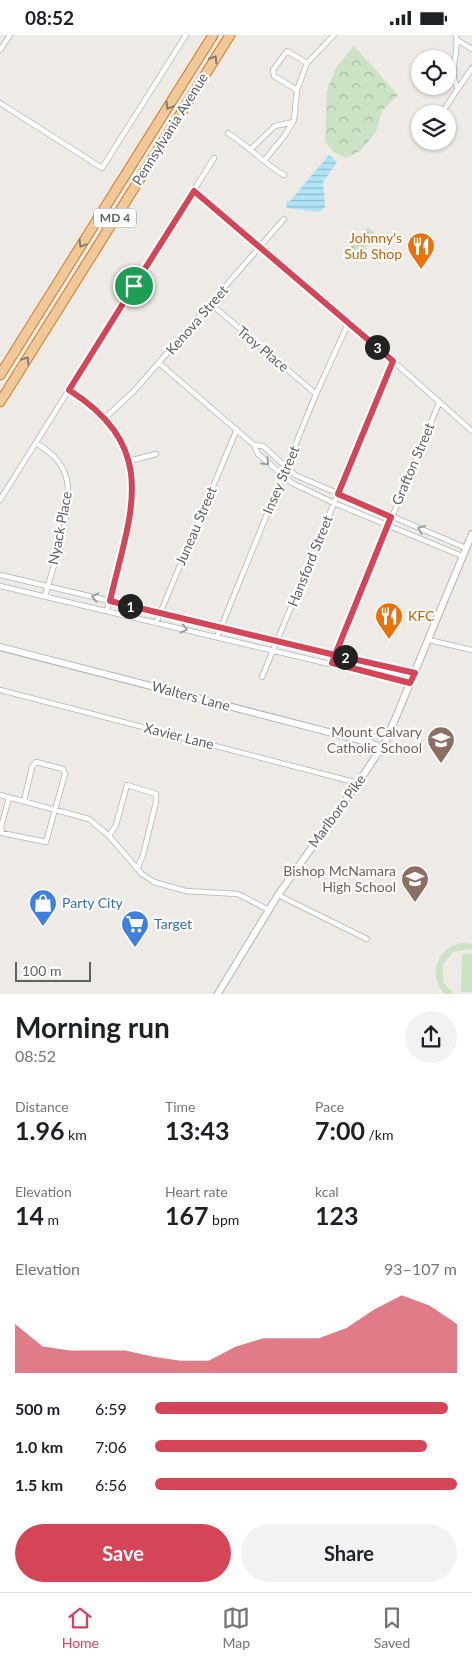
<!DOCTYPE html>
<meta charset="utf-8">
<style>
body{margin:0;font-family:Lato,sans-serif;background:#f2f2f2;color:#202124;height:100vh;display:flex;flex-direction:column;font-size:19px;white-space:nowrap}
*{box-sizing:border-box;margin:0}
p{font-size:16px;color:#757577}
.icon{flex:none;width:28px;height:28px;fill:none;stroke:currentColor;stroke-width:2;stroke-linecap:round;stroke-linejoin:round}
.map{position:relative;height:959px;overflow:hidden}
.details{display:flex;flex-direction:column;background:#fff;flex:1}
.details>*{flex:none}
.fabs{position:absolute;left:411px;top:15px;display:grid;gap:10px}
.fabs a{display:grid;place-items:center;width:45px;height:45px;border-radius:50%;background:#fff;box-shadow:0 1px 4px #0004;font-size:25px}
.scale{position:absolute;left:15px;bottom:12px;width:76px;box-sizing:border-box;padding-left:5px;border:2px solid #5d6264;border-top:0;font-size:14px;line-height:18px;white-space:nowrap;color:#5d6264;-webkit-text-stroke:4px #fff;paint-order:stroke}
.pin{position:absolute;display:grid;place-items:center;width:42px;height:42px;color:#fff;margin:-21px;border:2px solid #fff;border-radius:50%;box-shadow:0 1px 5px #0007}
.km{position:absolute;width:25px;height:25px;margin:-12px;border-radius:50%;background:#222;color:#fff;font-size:14px;line-height:25px;text-align:center}
.round{display:grid;place-items:center;flex:none;width:52px;height:52px;border-radius:26px;background:#f2f2f2}
.headline{display:flex;align-items:center;justify-content:space-between;height:85px;padding:0 15px}
h1{font-size:28px;font-weight:700;line-height:38px}
.stats{display:grid;grid-template-columns:repeat(3,1fr);gap:8px;height:85px;padding:5px 15px}
.stats div{display:grid;align-content:center}
.stats b{font-size:25px;font-weight:700}
.stats small{font-size:14px;font-weight:400}
.stats p{font-size:14px}
.chart{height:140px;padding:10px 15px}
.chart p{display:flex;justify-content:space-between}
.chart svg{width:100%;height:90px;margin-top:5px;fill:#d44557;opacity:.7}
.button{display:flex;gap:10px;margin-top:auto;padding:10px 15px}
.button a{flex:1;height:58px;border-radius:30px;background:#d44557;color:#fff;font-size:20px;font-weight:700;line-height:58px;text-align:center}
.button a+a{background:#f2f2f2;color:#202124}
ul{padding:0 15px;list-style:none;font-size:16px}
li{display:grid;grid-template-columns:80px 60px 1fr;align-items:center;height:38px}
li i{height:12px;border-radius:6px;background:#d44557}
.status{display:flex;justify-content:space-between;align-items:center;height:35px;padding:0 25px;background:#fff;direction:ltr}
.status svg{height:14px;fill:currentColor}
.tab-bar{display:flex;justify-content:space-around;align-items:center;height:70px;border-top:1px solid #e0e0e0;background:#fff;font-size:14px;color:#757577}
.tab-bar a{display:grid;justify-items:center;gap:2px}
.tab-bar .on{color:#d44557}
.map>svg:first-child{display:block}
.green{fill:#cbe2c5}
.forest{fill:url(#forest-crowns)}
.park{fill:url(#park-dots)}
.water{fill:url(#water-rules)}
.lines{fill:none;stroke-linecap:round;stroke-linejoin:round}
.street-casing{stroke:#b1b4b6;stroke-width:6}
.secondary-casing{stroke:#b0b4b7;stroke-width:8}
.highway-casing{stroke:#d8771c;stroke-width:11}
.street{stroke:#fff;stroke-width:4.5}
.secondary{stroke:#fff;stroke-width:6}
.highway{stroke:#f0c99a;stroke-width:9}
.oneway{stroke:#827c72}
.oneway2{stroke:#9ea1a2}
.route-casing{stroke:#fff;stroke-width:10}
.route{stroke:#d44557;stroke-width:6}
.labels{text-anchor:middle;stroke-width:4.5;stroke-linejoin:round;paint-order:stroke}
.shield{fill:#fff;stroke:#8e9192;stroke-width:1}
.shield-label{font-size:12px;font-weight:bold;fill:#5d6264}
.street-label{font-size:14px;fill:#5d6264;stroke:#fff}
.food-label{font-size:14px;fill:#c56008;stroke:#fff;text-anchor:end}
.education-label{font-size:14px;fill:#785e54;stroke:#fff;text-anchor:end}
.shop-label{font-size:14px;fill:#366cbe;stroke:#fff;text-anchor:start}
</style>
<div class="status"><b>08:52</b><svg viewBox="0 0 49 12"><path d="M0 12V9h3v3zM5 12V6h3v6zM10 12V3h3v9zM15 12V0h3v12zM26 1h20v11H26zM47 4h2v5h-2z"/></svg></div>
<div class="map">
<svg width="472" height="960" viewBox="0 0 472 960">
<defs>
<pattern id="forest-crowns" width="20" height="18" patternUnits="userSpaceOnUse" patternTransform="scale(1.25)"><rect width="20" height="18" fill="#cbe2c5"/><path d="M2 6a3 3 0 1 1 6 0M12 15a3 3 0 1 1 6 0" fill="none" stroke="#a8bba4"/></pattern>
<pattern id="park-dots" width="8" height="8" patternUnits="userSpaceOnUse" patternTransform="scale(1.25)"><rect width="8" height="8" fill="#cbe2c5"/><path d="M2 2h.1M6 6h.1" fill="none" stroke="#a8bba4" stroke-width="1.8" stroke-linecap="round"/></pattern>
<pattern id="water-rules" width="6" height="5" patternUnits="userSpaceOnUse" patternTransform="scale(1.25)"><rect width="6" height="5" fill="#afe4f5"/><path d="M0 2.5h6" fill="none" stroke="#92bcca"/></pattern>
</defs>
<rect width="100%" height="100%" fill="#eeeae6"/>
<path class="green" d="M463 908 472 909V914L453 917 443 929V947L454 959H445C427 941 437 911 463 908Z
M462 919H472V957H461Z"/>
<path class="forest" d="M354 11 398 60 382 76 376 97 360 116 346 123 334 117 325 107 327 55 337 31Z"/>
<path class="park" d="M368 192 377 200 356 224 354 216 350 212Z"/>
<path class="water" d="M329 120 337 127 323 147 325 172 319 177 287 173 286 166H290Z"/>
<g class="lines">
<g class="street-casing">
<path id="street" d="M456 0C460 18 447 37 458 53
M457 5 472 14
M0 15 10 0
M297 55 274 41 273 35 287 16 307 28
M0 68 102 133 186 0
M441 79 472 33
M228 98C248 111 264 128 284 140
M251 114 275 91 293 87
M264 126 285 100 294 85 297 55 307 28 334 0
M194 156 393 326 472 396
M211 269 316 359
M159 328 254 410 258 419 292 448 334 468 462 521
M69 355C111 382 136 415 132 467L107 576
M105 383 134 356 284 184
M36 408C47 415 57 422 63 434 79 463 53 530 45 561
M254 410 263 411 295 440 466 513
M129 426 156 419
M0 465 214 123
M0 540 415 638
M0 551 410 648
M156 588 237 394
M217 602 316 359 348 289
M429 605 472 615
M332 628 439 368
M262 642 393 326
M0 655 358 748
M0 760 89 784 109 801 142 839 154 847 186 856 238 859 269 875
M9 763 1 792 2 798 46 807 65 739 63 734 36 727 32 732 24 766
M109 801 116 790 127 750 156 759V767L143 820 137 834
M278 860 367 904"/>
</g>
<g class="secondary-casing">
<path id="secondary" d="M0 612 371 708 381 713
M217 960 278 860 358 748 386 706 472 499"/>
</g>
<g class="highway-casing">
<path id="highway" d="M0 340 213 0
M0 367 230 0"/>
</g>
<use href="#street" class="street"/>
<use href="#secondary" class="secondary"/>
<use href="#highway" class="highway"/>
</g>
<defs><path id="oneway-chevron" d="M-2-3.5L2.5 0L-2 3.5" fill="none" stroke-width="1.6" stroke-linecap="round" stroke-linejoin="round" transform="scale(1.25)"/></defs>
<g class="oneway">
<use href="#oneway-chevron" transform="translate(214 24) rotate(-58)"/>
<use href="#oneway-chevron" transform="translate(169 71) rotate(122)"/>
<use href="#oneway-chevron" transform="translate(82 209) rotate(122)"/>
<use href="#oneway-chevron" transform="translate(26 325) rotate(-58)"/>
</g>
<g class="oneway2">
<use href="#oneway-chevron" transform="translate(266 427) rotate(44)"/>
<use href="#oneway-chevron" transform="translate(421 494) rotate(-157)"/>
<use href="#oneway-chevron" transform="translate(95 562) rotate(-167)"/>
<use href="#oneway-chevron" transform="translate(184 594) rotate(13)"/>
</g>
<g class="lines">
<g class="route-casing">
<path id="route" d="M134 251 69 355C162 414 130 478 110 566L335 620 332 628 410 648 415 638 335 620 391 482 338 459 393 326 194 156 134 251"/>
</g>
<use href="#route" class="route"/>
</g>
<defs>
<g id="restaurant-pin" transform="scale(1.4375)"><path d="M0 17L-7.5 6A9.5 9.5 0 1 1 7.5 6Z" fill="#e8710a" stroke="#fff"/><path d="M-5-6h1v4h1v-4h1v4h1v-4h1v5L-1.5 .5V6h-2V.5L-5-1ZM5-6V6H3V1.5H1.5Q1.5-4 5-6Z" fill="#fff"/></g>
<g id="school-pin" transform="scale(1.4375)"><path d="M0 17L-7.5 6A9.5 9.5 0 1 1 7.5 6Z" fill="#8d6e63" stroke="#fff"/><path d="M0-5L7-2L0 1L-7-2ZM-4 1L0 2.5L4 1V4Q0 6-4 4Z" fill="#fff"/></g>
<g id="shop-pin" transform="scale(1.4375)"><path d="M0 17L-7.5 6A9.5 9.5 0 1 1 7.5 6Z" fill="#3f7fe0" stroke="#fff"/><path d="M-5-2.5h2.3a2.7 3.5 0 0 1 5.4 0H5L5.5 6h-11ZM-1.5-2.5h3a1.5 2.3 0 0 0-3 0Z" fill="#fff"/></g>
<g id="supermarket-pin" transform="scale(1.4375)"><path d="M0 17L-7.5 6A9.5 9.5 0 1 1 7.5 6Z" fill="#3f7fe0" stroke="#fff"/><path d="M-6-5.5h2.5l.6 2H6L4.5 2H-2.5L-4.4-4H-6ZM-1.5 3.2a1.3 1.3 0 1 0 .1 0ZM3 3.2a1.3 1.3 0 1 0 .1 0Z" fill="#fff"/></g>
</defs>
<g fill-rule="evenodd">
<use href="#restaurant-pin" x="421" y="211"/>
<use href="#restaurant-pin" x="389" y="581"/>
<use href="#school-pin" x="441" y="705"/>
<use href="#school-pin" x="415" y="844"/>
<use href="#shop-pin" x="43" y="868"/>
<use href="#supermarket-pin" x="135" y="889"/>
</g>
<g class="labels">
<rect class="shield" x="94" y="173.5" width="42" height="19" rx="4"/>
<g class="shield-label">
<text x="115" y="187">MD 4</text>
</g>
<g class="street-label">
<text transform="translate(170 94) rotate(-58)" y="5">Pennsylvania Avenue</text>
<text transform="translate(197 285) rotate(-49)" y="5">Kenova Street</text>
<text transform="translate(263 314) rotate(40)" y="5">Troy Place</text>
<text transform="translate(413 429) rotate(-67)" y="5">Grafton Street</text>
<text transform="translate(281 445) rotate(-67)" y="5">Insey Street</text>
<text transform="translate(196 491) rotate(-67)" y="5">Juneau Street</text>
<text transform="translate(60 493) rotate(-79)" y="5">Nyack Place</text>
<text transform="translate(310 526) rotate(-68)" y="5">Hansford Street</text>
<text transform="translate(191 661) rotate(15)" y="5">Walters Lane</text>
<text transform="translate(179 701) rotate(14)" y="5">Xavier Lane</text>
<text transform="translate(337 776) rotate(-54)" y="5">Marlboro Pike</text>
</g>
<g class="food-label">
<text x="402" y="208">Johnny's<tspan x="402" dy="16">Sub Shop</tspan></text>
<text x="408" y="586" text-anchor="start">KFC</text>
</g>
<g class="education-label">
<text x="422" y="702">Mount Calvary<tspan x="422" dy="16">Catholic School</tspan></text>
<text x="396" y="841">Bishop McNamara<tspan x="396" dy="16">High School</tspan></text>
</g>
<g class="shop-label">
<text x="62" y="873">Party City</text>
<text x="154" y="894">Target</text>
</g>
</g>
</svg>
<div class="fabs">
<a><svg class="icon" aria-label="locate" viewBox="0 0 24 24"><circle cx="12" cy="12" r="6"/><path d="M12 2v4M12 18v4M2 12h4M18 12h4"/></svg></a>
<a><svg class="icon" aria-label="layers" viewBox="0 0 24 24"><path d="M12 4l9 5-9 5-9-5zM3 14l9 5 9-5"/></svg></a>
</div>
<div class="scale">100 m</div>
<div class="pin" style="left:134px;top:251px;background:#1e9e55"><svg class="icon" aria-label="arrive" viewBox="0 0 24 24"><path d="M6 21V4h12l-3 4 3 4H6"/></svg></div>
<b class="km" style="left:130px;top:571px">1</b>
<b class="km" style="left:345px;top:622px">2</b>
<b class="km" style="left:377px;top:312px">3</b>
</div>
<section class="details">
<div class="headline"><div><h1>Morning run</h1><p>08:52</p></div><a class="round"><svg class="icon" aria-label="share" viewBox="0 0 24 24"><path d="M12 15V3M7 8l5-5 5 5M5 13v7h14v-7"/></svg></a></div>
<div class="stats">
<div><p>Distance</p><b>1.96<small> km</small></b></div>
<div><p>Time</p><b>13:43</b></div>
<div><p>Pace</p><b>7:00<small> /km</small></b></div>
</div>
<div class="stats">
<div><p>Elevation</p><b>14<small> m</small></b></div>
<div><p>Heart rate</p><b>167<small> bpm</small></b></div>
<div><p>kcal</p><b>123</b></div>
</div>
<div class="chart"><p><span>Elevation</span>93–107 m</p>
<svg viewBox="0 0 160 44" preserveAspectRatio="none"><path d="M0 44V20L10 31L20 33L30 33L40 33L50 36L60 38L70 38L80 31L90 27L100 27L110 27L120 22L130 13L140 6L150 11L160 20V44z"/></svg>
</div>
<ul>
<li><b>500 m</b>6:59<i style="width:97%"></i></li>
<li><b>1.0 km</b>7:06<i style="width:90%"></i></li>
<li><b>1.5 km</b>6:56<i style="width:100%"></i></li>
</ul>
<div class="button"><a>Save</a><a>Share</a></div>
</section>
<nav class="tab-bar">
<a class="on"><svg class="icon" aria-label="home" viewBox="0 0 24 24"><path d="M3 11l9-7 9 7M6 9v11h12V9"/></svg>Home</a>
<a><svg class="icon" aria-label="map" viewBox="0 0 24 24"><path d="M3 6l6-2 6 2 6-2v14l-6 2-6-2-6 2zM9 4v14M15 6v14"/></svg>Map</a>
<a><svg class="icon" aria-label="saved" viewBox="0 0 24 24"><path d="M7 4h10v16l-5-4-5 4z"/></svg>Saved</a>
</nav>
